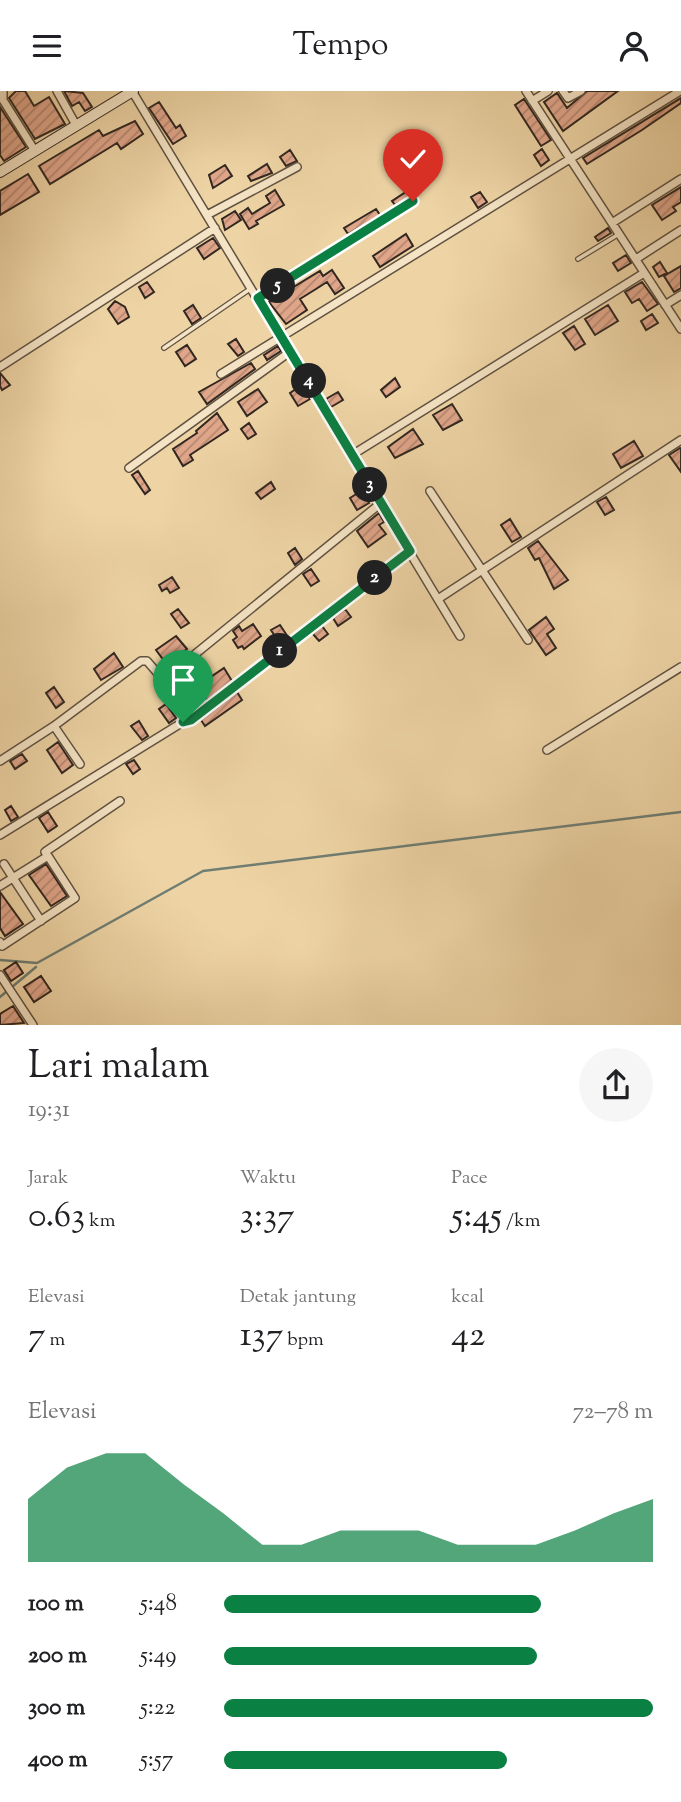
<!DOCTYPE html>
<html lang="id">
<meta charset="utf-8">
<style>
body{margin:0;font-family:"Sorts Mill Goudy",serif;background:#f6f6f6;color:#202124;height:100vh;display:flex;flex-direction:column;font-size:26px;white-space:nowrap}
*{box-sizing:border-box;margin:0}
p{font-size:23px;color:#757577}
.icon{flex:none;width:38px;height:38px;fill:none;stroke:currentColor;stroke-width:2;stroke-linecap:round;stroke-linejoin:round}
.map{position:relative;height:934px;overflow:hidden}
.details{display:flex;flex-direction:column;background:#fff;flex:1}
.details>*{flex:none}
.pin{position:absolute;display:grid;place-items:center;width:60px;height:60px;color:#fff;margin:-72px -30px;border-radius:50% 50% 50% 0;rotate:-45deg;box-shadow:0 0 7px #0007}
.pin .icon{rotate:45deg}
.km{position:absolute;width:35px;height:35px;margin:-18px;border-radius:50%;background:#222;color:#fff;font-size:19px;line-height:35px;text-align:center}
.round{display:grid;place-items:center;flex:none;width:74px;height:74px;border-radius:37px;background:#f6f6f6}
.head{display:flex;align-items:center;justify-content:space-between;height:119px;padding:0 28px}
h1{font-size:38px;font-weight:600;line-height:52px}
.stats{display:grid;grid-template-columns:repeat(3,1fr);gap:10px;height:119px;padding:7px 28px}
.stats div{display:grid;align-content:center}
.stats b{font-size:35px;font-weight:600}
.stats small{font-size:19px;font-weight:400}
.stats p{font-size:19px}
.chart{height:196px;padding:14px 28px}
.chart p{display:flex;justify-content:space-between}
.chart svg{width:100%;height:126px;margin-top:7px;fill:#0b8043;opacity:.7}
ul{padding:0 28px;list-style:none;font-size:23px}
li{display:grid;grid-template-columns:112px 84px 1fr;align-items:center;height:52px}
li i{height:18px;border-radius:9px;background:#0b8043}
header{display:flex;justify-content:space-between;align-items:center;height:91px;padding:0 28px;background:#fff;font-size:32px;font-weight:600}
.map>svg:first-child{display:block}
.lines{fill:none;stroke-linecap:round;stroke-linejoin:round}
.stream{stroke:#6f7e73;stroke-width:2.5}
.building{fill:url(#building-hatch);stroke:#312720;stroke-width:2}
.lane-casing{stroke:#605241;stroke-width:6}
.street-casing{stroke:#605241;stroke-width:10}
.secondary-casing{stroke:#312720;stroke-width:12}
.lane{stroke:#f4e3c4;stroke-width:3.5}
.street{stroke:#f4e3c4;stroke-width:7}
.secondary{stroke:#f4e3c4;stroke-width:10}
.route-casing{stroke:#fff;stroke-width:14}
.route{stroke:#0b8043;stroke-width:9}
</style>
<header><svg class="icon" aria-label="menu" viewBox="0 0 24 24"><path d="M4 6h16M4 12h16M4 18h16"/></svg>Tempo<svg class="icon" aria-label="person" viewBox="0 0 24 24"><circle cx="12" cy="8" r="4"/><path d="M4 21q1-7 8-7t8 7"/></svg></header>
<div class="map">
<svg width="681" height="934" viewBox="0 0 681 934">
<defs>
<pattern id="building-hatch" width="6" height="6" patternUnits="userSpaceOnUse" patternTransform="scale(1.75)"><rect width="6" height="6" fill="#e0a68a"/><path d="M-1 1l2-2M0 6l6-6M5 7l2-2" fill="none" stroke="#b68770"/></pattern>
</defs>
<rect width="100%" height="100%" fill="#eed4a5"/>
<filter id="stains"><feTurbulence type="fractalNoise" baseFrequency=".00286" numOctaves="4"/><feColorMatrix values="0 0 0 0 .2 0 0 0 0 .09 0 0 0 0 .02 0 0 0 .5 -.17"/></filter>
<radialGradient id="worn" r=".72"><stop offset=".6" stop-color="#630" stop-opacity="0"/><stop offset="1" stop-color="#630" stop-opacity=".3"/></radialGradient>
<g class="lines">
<path class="stream" d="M0 869 37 872 203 780 681 721
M0 906 36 876"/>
</g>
<path class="building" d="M16 0H25L34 15 49 6 65 33 35 48 9 7Z
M64 0 83 2 92 16 85 20 79 11 72 15Z
M587 0H618L563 40 544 11 557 2 567 17Z
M681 7V12L642 39 587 73 583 67Z
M524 8 551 49 541 55 515 14Z
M159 11 176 37 180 34 186 45 173 53 149 17Z
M0 16 26 56 4 70 0 64Z
M135 30 143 43 121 58 117 52 50 93 39 75 99 39 103 45Z
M542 58 549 69 541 75 534 64Z
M290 59 297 70 286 75 280 66Z
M267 73 272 82 251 90 248 85Z
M225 74 232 85 213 97 209 84Z
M28 83 39 101 0 124V100Z
M681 96V111L673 116 676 120 662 129 652 114Z
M275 99 284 114 256 130 258 133 249 138 240 123 248 117 252 123 270 112 266 105Z
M409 99 412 104 395 114 392 110Z
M480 101 487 111 478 117 471 106Z
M376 118 380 124 348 143 344 137Z
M235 120 241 129 225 139 222 128Z
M608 137 611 142 598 150 595 146Z
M406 143 413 155 380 176 373 165Z
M213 147 220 157 204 168 197 157Z
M626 164 631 172 618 180 613 172Z
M660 171 667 182 659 186 653 176Z
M681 175V197L674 201 664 185Z
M332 179 344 197 335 203 327 191 316 198 300 208 307 219 286 233 269 211 320 180 323 185Z
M147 191 154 201 145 207 139 196Z
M642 191 658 213 647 220 639 208 632 212 625 201Z
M115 210 125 216 129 226 118 233 108 218Z
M193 214 201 227 192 233 184 220Z
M608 214 618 230 595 244 585 228Z
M652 223 658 232 646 239 641 230Z
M574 235 585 253 575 259 563 242Z
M236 248 244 261 238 265 228 253Z
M187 254 196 268 185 275 176 261Z
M278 255 281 260 267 269 264 264Z
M251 272 255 278 207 313 199 301Z
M0 282 10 294 2 299 0 295Z
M395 287 400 296 386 306 381 299Z
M302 294 310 308 298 315 290 302Z
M258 298 267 311 247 325 238 311Z
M338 301 343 309 331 316 326 308Z
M452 313 462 329 443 339 433 324Z
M217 322 228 339 190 364 193 369 183 375 173 358 197 342 196 340Z
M249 332 256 343 248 348 241 338Z
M413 338 423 353 395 367 388 356Z
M634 350 643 365 621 377 613 363Z
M680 357 681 358V381L669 364Z
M138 380 150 399 145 403 132 384Z
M271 391 275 398 261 408 256 402Z
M361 400 369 412 357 419 350 407Z
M606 406 614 419 605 424 597 411Z
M379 422 384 431 379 434 386 443 368 456 357 440Z
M510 428 521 446 512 451 501 434Z
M538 450 568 489 554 498 539 467 535 469 528 457Z
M295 457 302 468 295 474 288 462Z
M311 478 319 490 311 495 303 483Z
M172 486 179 497 170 502 167 497 162 500 159 494Z
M178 518 189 532 181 537 171 523Z
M345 518 351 526 338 535 333 527Z
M546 526 554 538 547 543 556 557 546 564 529 539Z
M253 533 261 545 244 558 242 555 238 557 233 549 237 546 233 540 239 535 242 540Z
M280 534 288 546 280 553 271 539Z
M322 535 328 543 319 550 313 543Z
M176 545 187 558 168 575 156 559Z
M114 562 123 576 101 589 94 578Z
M224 577 232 590 207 609 196 596Z
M54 596 64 611 56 617 46 602Z
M237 601 242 609 205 635 201 629Z
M166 613 176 627 169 632 159 618Z
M139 630 148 645 142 649 131 635Z
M58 651 73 674 62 682 47 659Z
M22 663 27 670 15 678 10 670Z
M134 669 140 678 133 683 126 673Z
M11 715 18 726 11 730 5 719Z
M48 721 57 735 48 741 39 727Z
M46 773 67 805 51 815 29 784Z
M0 801 23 833 5 845 0 837Z
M16 871 23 882 11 890 4 879Z
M41 885 51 900 34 911 24 896Z
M13 915 24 932 0 934V923Z"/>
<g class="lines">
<g class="lane-casing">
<path id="lane" d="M578 168 619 143
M164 257 250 198"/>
</g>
<g class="street-casing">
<path id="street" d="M3 0V9L35 60
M57 0 76 34
M132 0 460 545
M526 0 681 238
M563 0 568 7 581 0
M532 10 548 0
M207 124 297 76
M612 132 681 88
M636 168 681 139
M258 207 413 110
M665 214 681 204
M0 276 215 137
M221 283 680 0
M352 364 644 182
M129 377 291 260
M430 400 528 549
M438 508 681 349
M54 635 80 673
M547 659 681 576
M0 670 54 635 141 570H147L160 585 167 586 381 412
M0 744 183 631 191 629 410 460
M4 773 41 830
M0 795 48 765 45 761 120 710
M0 851 2 855 75 807 48 765
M0 884 33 934"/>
</g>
<g class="secondary-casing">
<path id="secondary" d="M0 81 133 0"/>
</g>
<use href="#lane" class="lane"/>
<use href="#street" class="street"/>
<use href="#secondary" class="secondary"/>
</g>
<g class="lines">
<g class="route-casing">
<path id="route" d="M183 631 191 629 410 460 258 207 413 110"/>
</g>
<use href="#route" class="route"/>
</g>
<rect width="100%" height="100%" filter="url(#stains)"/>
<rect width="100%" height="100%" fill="url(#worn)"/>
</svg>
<div class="pin" style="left:183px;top:631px;background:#1e9e55"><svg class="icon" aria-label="arrive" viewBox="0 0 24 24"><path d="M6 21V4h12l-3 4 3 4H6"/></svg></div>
<div class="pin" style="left:413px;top:110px;background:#d93025"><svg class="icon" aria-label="check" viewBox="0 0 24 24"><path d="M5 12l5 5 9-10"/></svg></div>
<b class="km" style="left:280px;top:560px">1</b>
<b class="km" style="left:375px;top:487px">2</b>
<b class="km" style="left:370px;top:394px">3</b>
<b class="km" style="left:309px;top:290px">4</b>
<b class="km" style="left:278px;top:195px">5</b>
</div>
<section class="details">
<div class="head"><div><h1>Lari malam</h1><p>19:31</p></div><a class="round"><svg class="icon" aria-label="share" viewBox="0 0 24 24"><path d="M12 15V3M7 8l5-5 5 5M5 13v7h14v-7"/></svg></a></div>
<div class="stats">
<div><p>Jarak</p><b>0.63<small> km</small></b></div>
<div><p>Waktu</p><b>3:37</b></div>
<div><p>Pace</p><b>5:45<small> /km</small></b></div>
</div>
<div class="stats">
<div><p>Elevasi</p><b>7<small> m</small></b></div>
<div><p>Detak jantung</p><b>137<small> bpm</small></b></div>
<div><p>kcal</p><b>42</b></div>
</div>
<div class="chart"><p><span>Elevasi</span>72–78 m</p>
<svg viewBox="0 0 160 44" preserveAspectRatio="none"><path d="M0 44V22L10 11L20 6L30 6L40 17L50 27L60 38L70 38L80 33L90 33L100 33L110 38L120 38L130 38L140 33L150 27L160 22V44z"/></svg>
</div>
<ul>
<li><b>100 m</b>5:48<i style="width:74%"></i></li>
<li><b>200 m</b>5:49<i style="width:73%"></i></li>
<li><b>300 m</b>5:22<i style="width:100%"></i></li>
<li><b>400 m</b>5:57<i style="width:66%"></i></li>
</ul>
</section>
